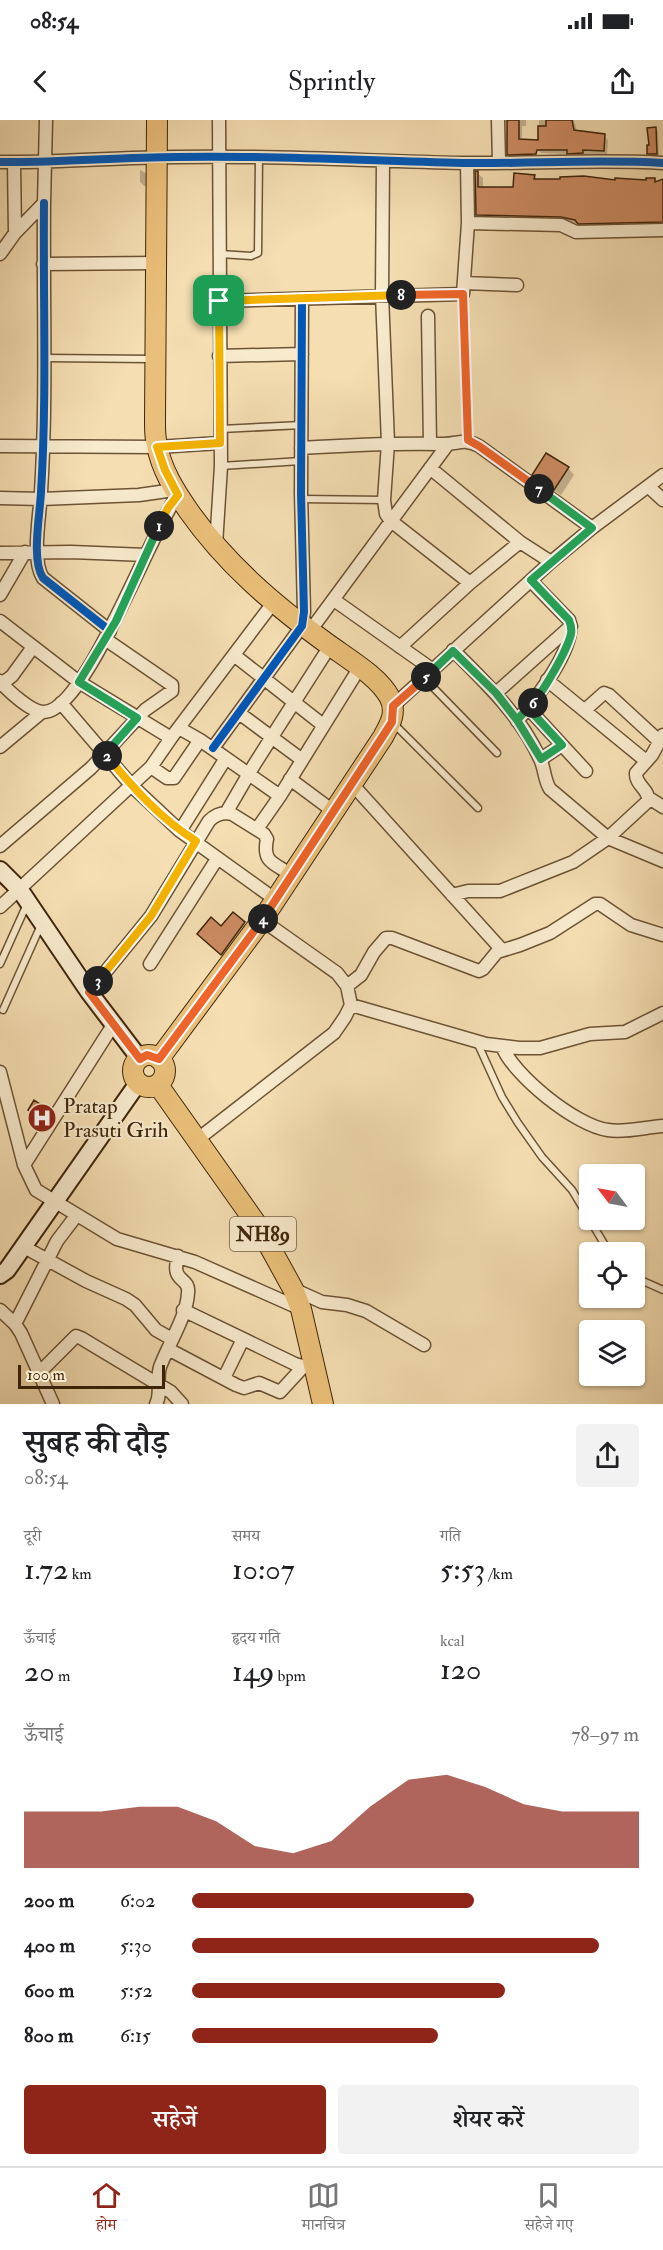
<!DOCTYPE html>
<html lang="hi">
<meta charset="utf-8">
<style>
body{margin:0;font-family:"IM FELL Double Pica","Noto Serif Devanagari",serif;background:#f2f2f2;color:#202124;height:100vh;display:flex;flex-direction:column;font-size:22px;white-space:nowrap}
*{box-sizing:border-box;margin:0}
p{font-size:20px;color:#757577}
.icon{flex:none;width:33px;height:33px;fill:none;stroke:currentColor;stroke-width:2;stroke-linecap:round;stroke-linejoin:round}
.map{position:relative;height:1284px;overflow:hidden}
.details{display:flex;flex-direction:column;background:#fff;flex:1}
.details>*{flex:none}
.needle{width:39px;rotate:302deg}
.fabs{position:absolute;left:579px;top:1044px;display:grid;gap:12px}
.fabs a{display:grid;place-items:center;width:66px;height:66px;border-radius:6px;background:#fff;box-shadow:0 2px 4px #0004;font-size:30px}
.scale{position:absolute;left:18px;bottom:15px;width:147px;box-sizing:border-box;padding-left:6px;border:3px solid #3e250a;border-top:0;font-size:16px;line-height:21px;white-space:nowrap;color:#3e250a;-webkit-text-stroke:4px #f8eacd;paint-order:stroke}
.pin{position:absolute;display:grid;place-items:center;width:51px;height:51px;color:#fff;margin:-26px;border-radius:12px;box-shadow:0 3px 9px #0006}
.km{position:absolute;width:30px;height:30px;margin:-15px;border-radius:50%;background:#222;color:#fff;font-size:16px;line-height:30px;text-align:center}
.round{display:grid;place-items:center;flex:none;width:63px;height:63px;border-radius:6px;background:#f2f2f2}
.headline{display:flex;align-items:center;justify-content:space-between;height:102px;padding:0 24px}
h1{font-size:33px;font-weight:600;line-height:45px}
.metrics{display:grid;grid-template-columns:repeat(3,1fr);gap:9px;height:102px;padding:6px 24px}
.metrics div{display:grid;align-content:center}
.metrics b{font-size:30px;font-weight:600}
.metrics small{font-size:16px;font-weight:400}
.metrics p{font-size:16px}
.chart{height:168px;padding:12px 24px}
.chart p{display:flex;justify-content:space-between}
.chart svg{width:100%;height:108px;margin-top:6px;fill:#8f2418;opacity:.7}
.primary-button{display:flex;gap:12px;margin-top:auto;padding:12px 24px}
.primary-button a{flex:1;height:69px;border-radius:6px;background:#8f2418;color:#fff;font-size:24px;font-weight:600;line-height:69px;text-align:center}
.primary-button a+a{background:#f2f2f2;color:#202124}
ul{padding:0 24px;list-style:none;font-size:20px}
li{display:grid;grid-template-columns:96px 72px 1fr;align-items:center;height:45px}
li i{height:15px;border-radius:8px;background:#8f2418}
.status{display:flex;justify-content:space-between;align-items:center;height:42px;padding:0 30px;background:#fff;direction:ltr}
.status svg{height:16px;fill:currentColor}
header{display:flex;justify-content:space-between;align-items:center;height:78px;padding:0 24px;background:#fff;font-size:27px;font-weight:600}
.tab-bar{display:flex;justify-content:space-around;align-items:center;height:84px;border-top:2px solid #e0e0e0;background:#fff;font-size:16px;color:#757577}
.tab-bar a{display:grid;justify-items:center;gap:3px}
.tab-bar .selected{color:#8f2418}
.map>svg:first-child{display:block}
.shadow{fill:#0003}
.building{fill:#cd8b63;stroke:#3e250a;stroke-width:1.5}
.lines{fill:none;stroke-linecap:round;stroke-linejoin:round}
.lane-casing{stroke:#6c5334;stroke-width:9}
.street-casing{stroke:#6c5334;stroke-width:15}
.secondary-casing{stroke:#3e250a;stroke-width:20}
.primary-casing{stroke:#3e250a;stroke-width:22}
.lane{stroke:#f8eacd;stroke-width:6}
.street{stroke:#f8eacd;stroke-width:12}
.secondary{stroke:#f8eacd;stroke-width:16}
.primary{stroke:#eabf79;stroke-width:20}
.cycleway-casing{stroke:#f8eacd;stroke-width:11}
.cycleway{stroke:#0057b8;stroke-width:8}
.split-1-casing{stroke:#fff;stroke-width:12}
.split-2-casing{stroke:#fff;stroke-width:12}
.split-3-casing{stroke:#fff;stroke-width:12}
.split-4-casing{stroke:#fff;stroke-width:12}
.split-5-casing{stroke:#fff;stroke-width:12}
.split-6-casing{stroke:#fff;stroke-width:12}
.split-7-casing{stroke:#fff;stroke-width:12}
.split-8-casing{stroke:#fff;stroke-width:12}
.split-9-casing{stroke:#fff;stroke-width:12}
.split-1{stroke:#f5b400;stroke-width:8}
.split-2{stroke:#22a559;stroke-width:8}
.split-3{stroke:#f5b400;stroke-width:8}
.split-4{stroke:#f0652b;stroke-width:8}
.split-5{stroke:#f0652b;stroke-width:8}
.split-6{stroke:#22a559;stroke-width:8}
.split-7{stroke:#22a559;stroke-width:8}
.split-8{stroke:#f0652b;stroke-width:8}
.split-9{stroke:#f5b400;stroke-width:8}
.labels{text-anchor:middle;stroke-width:4.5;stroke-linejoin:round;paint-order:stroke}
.shield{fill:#f8eacd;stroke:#766044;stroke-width:1.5}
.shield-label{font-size:20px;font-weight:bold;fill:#3e250a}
.poi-label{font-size:21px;fill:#3e250a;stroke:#f8eacd;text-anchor:start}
</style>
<div class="status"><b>08:54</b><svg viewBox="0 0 49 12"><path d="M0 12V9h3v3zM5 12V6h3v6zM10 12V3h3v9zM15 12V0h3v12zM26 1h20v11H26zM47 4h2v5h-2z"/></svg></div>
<header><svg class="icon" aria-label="back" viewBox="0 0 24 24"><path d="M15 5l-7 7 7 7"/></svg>Sprintly<svg class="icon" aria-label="share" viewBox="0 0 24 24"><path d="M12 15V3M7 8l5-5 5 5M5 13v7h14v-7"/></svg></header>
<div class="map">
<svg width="663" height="1284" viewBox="0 0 663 1284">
<rect width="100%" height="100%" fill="#f4deb2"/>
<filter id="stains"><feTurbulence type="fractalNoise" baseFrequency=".00333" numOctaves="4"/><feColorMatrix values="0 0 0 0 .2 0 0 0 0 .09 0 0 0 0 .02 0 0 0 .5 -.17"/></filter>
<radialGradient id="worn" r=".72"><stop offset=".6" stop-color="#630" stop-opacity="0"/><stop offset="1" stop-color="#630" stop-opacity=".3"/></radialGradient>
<path class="shadow" d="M507 0H526V6H522V21L526 25 527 38H512L509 34Z
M539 0H574L577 12 604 16 608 20 607 34H586V37H572L569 34 541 33 537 29 539 22Z
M655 9 658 11 659 37 651 36 648 33Z
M140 50 148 54V66H144L140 62Z
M477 53 483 58V69L514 68 534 56 538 60 617 62 648 61 654 59 657 62 663 60V107L584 108 581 105 568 101 483 100 478 94Z
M568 348 574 355 561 375 541 361Z
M233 794 251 810 228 840 205 821 221 808Z
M48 991 52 995 47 1003 34 994Z"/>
<path class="building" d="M507 0H519V19L538 20V6H546V0H572L574 10 605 14 604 31 583 30V33L567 34V30H537L536 34 507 35Z
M656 7 657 34H647V25H649L647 8Z
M475 51H478V67H513L514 53 535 55 534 59H560V57L584 56 615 60V58L646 60V58H655V62L663 59V102L578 104 575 100 561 97 476 95Z
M546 333 569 347 554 370 532 355Z
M233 792 245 802 221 835 197 814 211 797 221 806Z
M34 980 49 990 43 1000 28 990Z"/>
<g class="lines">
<g class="lane-casing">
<path id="lane" d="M220 134 251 136 258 133 259 37
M463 174 468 320
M45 238 153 239
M221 309 302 305
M221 346 301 341
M301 379 384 380
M424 558 497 633
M394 604 478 688
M0 844 27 784
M3 890 41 805
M477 922 502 977 518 1003 542 1037 572 1070 609 1132
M634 1157 663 1170"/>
</g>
<g class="street-casing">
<path id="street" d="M498 0 499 43
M383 41 382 175 388 323 384 380 386 394 391 401 470 463
M0 42C59 43 118 37 177 37 272 35 368 41 463 43 530 44 596 39 663 43
M14 43 15 113
M44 83C43 179 47 276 41 372 40 395 31 440 43 458L110 511
M468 103 561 105 576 112 663 110
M0 134 15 113 44 83 46 0
M43 144 157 143
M464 163 517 165
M219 181 463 174 468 103 467 43
M428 196 430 324
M219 236 302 234
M0 326 157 327 220 323
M301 328C349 325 396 323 443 324 459 324 464 318 479 326L592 408
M430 348 520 422 551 442
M649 367 663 380
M0 378 41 379 139 375 174 370
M216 425 221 346 219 0
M0 433 71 432 146 435
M0 475 25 432
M334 480 433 550
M0 501 79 562 171 618 273 483
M310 511 448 324
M400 527 470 463 520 422
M453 530C486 563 521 596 540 639 545 649 544 660 550 669L608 718 663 741
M234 535 323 605
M547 560 646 641
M0 561C7 570 32 593 44 592 86 591 151 410 178 375
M0 565 12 556 33 527
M496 573 571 506
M61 583 132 666 180 711 276 780
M393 586 551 442 592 408 663 355
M528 588 586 651
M585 590 604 573 609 575 660 622
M239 593 301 639
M517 601C533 583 579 524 569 500L531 461
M179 608 200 620 280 676
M0 627 42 592
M213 628 302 506 304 492 301 373 302 179
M541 639 562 625
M151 647 167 658H174L200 620
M290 659 333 691
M352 664 502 830
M649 678 663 687
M226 693 254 645 330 526
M257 709 280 676 360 547
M180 711 226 638
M0 726 91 648 145 590 172 571V565L105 519
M452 775 468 771H500L573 742 608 718 648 681C650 670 635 665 636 653L652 635 663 615
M0 787 151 647 171 618
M150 844 217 739
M347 866 361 855 374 832 386 818H392L479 851 483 849 497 832 520 825 550 813 595 784H600L631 805 663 815
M89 872 151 796 209 701C215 695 223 692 232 694L264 714 267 719C262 743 274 743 292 755
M351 885 486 924 519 928H540L590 914 625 912 663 893
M502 926C513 955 576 1006 608 1010 625 1013 646 1007 663 1006
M0 952 24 1045 36 1070 117 1119 195 1142 301 1189
M198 1019 334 913 345 897 351 885 347 866 337 853 262 800
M24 1045 113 905
M24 1127 86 1161 126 1179 135 1185 156 1210 172 1219
M293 1169 322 1182 347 1185 366 1191 424 1225
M0 1190 15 1204 21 1213 53 1284
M183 1190 295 1244 310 1248
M15 1204 57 1121 76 1096
M168 1229 236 1265 244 1268 259 1263 280 1272 303 1247
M40 1252 76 1216 81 1218 171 1272 182 1284
M224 1258 243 1219
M156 1284C162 1273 156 1260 160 1247 168 1225 187 1196 188 1173 190 1156 170 1164 178 1136"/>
</g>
<g class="secondary-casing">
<path id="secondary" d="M0 750 20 770 89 872 140 939
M0 1155 7 1150 138 963"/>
</g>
<g class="primary-casing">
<path id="primary" d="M157 0 155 303C155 310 155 318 157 325 161 349 175 371 188 390 226 444 273 484 325 522 345 537 379 556 390 578 397 593 390 604 383 617L262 800 159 939
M133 951a16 16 0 1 1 32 0a16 16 0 1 1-32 0Z
M158 965 260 1109 293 1169 301 1189 323 1284"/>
</g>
<use href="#lane" class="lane"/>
<use href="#street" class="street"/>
<use href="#secondary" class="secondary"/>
<use href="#primary" class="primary"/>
<g class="cycleway-casing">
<path id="cycleway" d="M0 42C59 43 118 37 177 37 272 35 368 41 463 43 530 44 596 39 663 43
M44 83C43 179 47 276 41 372 40 395 31 440 43 458L110 511
M213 628 302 506 304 492 301 373 302 179"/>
</g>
<use href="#cycleway" class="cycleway"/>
</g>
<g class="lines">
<g class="split-1-casing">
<path id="split-1" d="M159 406 168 388 178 375 165 350 157 327 220 323 219 181"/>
</g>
<g class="split-2-casing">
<path id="split-2" d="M107 636 105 634 137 598 79 562 116 501 159 406"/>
</g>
<g class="split-3-casing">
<path id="split-3" d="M98 861 151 796 196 721C161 699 133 668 107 636"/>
</g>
<g class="split-4-casing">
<path id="split-4" d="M98 861 89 872 140 939 147 935 159 939 263 799"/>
</g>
<g class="split-5-casing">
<path id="split-5" d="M263 799 383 616 392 602 393 586 426 557"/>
</g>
<g class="split-6-casing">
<path id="split-6" d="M426 557 453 531 496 573 517 600 528 588 562 625 541 639 517 600 533 583"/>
</g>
<g class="split-7-casing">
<path id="split-7" d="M533 583C544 570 567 531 571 514 572 509 571 505 569 500L531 460 592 408 539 369"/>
</g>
<g class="split-8-casing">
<path id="split-8" d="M401 175 463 174 468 320 479 326 539 369"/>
</g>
<g class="split-9-casing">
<path id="split-9" d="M219 181 401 175"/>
</g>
<use href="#split-1" class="split-1"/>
<use href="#split-2" class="split-2"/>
<use href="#split-3" class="split-3"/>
<use href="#split-4" class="split-4"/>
<use href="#split-5" class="split-5"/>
<use href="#split-6" class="split-6"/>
<use href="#split-7" class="split-7"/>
<use href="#split-8" class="split-8"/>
<use href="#split-9" class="split-9"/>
</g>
<defs>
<g id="hospital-disc" transform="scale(1.5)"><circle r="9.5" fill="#8f2418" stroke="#f8eacd"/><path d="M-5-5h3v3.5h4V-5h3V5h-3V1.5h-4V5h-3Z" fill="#fff"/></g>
</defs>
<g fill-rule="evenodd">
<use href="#hospital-disc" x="42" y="998"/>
</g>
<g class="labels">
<rect class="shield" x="230" y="1097" width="66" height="34" rx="4.5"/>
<g class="shield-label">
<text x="263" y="1121">NH89</text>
</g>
<g class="poi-label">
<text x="63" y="993">Pratap<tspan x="63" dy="24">Prasuti Grih</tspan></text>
</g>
</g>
<rect width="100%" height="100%" filter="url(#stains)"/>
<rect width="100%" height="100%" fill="url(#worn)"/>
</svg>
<div class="fabs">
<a><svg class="needle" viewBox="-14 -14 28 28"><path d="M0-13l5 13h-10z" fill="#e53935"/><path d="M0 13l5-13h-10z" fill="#757577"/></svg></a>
<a><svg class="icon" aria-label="locate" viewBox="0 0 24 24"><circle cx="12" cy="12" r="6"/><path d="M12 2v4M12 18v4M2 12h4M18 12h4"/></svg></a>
<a><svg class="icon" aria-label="layers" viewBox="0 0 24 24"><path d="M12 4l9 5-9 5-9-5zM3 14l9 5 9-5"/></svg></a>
</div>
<div class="scale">100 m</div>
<div class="pin" style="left:219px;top:181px;background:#1e9e55"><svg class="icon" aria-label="arrive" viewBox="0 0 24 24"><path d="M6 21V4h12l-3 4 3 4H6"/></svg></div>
<b class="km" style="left:159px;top:406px">1</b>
<b class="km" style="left:107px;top:636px">2</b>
<b class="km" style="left:98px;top:861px">3</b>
<b class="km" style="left:263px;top:799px">4</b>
<b class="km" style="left:426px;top:557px">5</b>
<b class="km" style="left:533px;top:583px">6</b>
<b class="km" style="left:539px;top:369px">7</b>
<b class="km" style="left:401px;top:175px">8</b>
</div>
<section class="details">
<div class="headline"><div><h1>सुबह की दौड़</h1><p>08:54</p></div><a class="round"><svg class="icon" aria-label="share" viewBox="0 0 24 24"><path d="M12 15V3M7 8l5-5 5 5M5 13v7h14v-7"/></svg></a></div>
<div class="metrics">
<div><p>दूरी</p><b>1.72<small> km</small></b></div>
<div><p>समय</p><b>10:07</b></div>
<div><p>गति</p><b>5:53<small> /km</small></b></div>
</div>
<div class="metrics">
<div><p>ऊँचाई</p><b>20<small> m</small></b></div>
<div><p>हृदय गति</p><b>149<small> bpm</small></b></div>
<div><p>kcal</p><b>120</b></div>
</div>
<div class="chart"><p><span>ऊँचाई</span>78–97 m</p>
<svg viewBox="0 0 160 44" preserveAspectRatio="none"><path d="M0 44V21L10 21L20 21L30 19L40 19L50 25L60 35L70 38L80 33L90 19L100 8L110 6L120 11L130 18L140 21L150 21L160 21V44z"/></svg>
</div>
<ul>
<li><b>200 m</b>6:02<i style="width:63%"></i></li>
<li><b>400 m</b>5:30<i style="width:91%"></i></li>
<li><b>600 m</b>5:52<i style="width:70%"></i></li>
<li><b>800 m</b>6:15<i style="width:55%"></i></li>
</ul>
<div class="primary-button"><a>सहेजें</a><a>शेयर करें</a></div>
</section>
<nav class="tab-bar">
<a class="selected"><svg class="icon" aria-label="home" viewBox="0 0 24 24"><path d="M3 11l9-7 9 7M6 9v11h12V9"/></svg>होम</a>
<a><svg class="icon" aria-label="map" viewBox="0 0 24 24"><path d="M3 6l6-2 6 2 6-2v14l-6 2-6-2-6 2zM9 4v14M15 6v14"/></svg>मानचित्र</a>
<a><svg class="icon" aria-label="saved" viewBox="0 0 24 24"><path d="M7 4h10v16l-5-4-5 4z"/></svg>सहेजे गए</a>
</nav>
